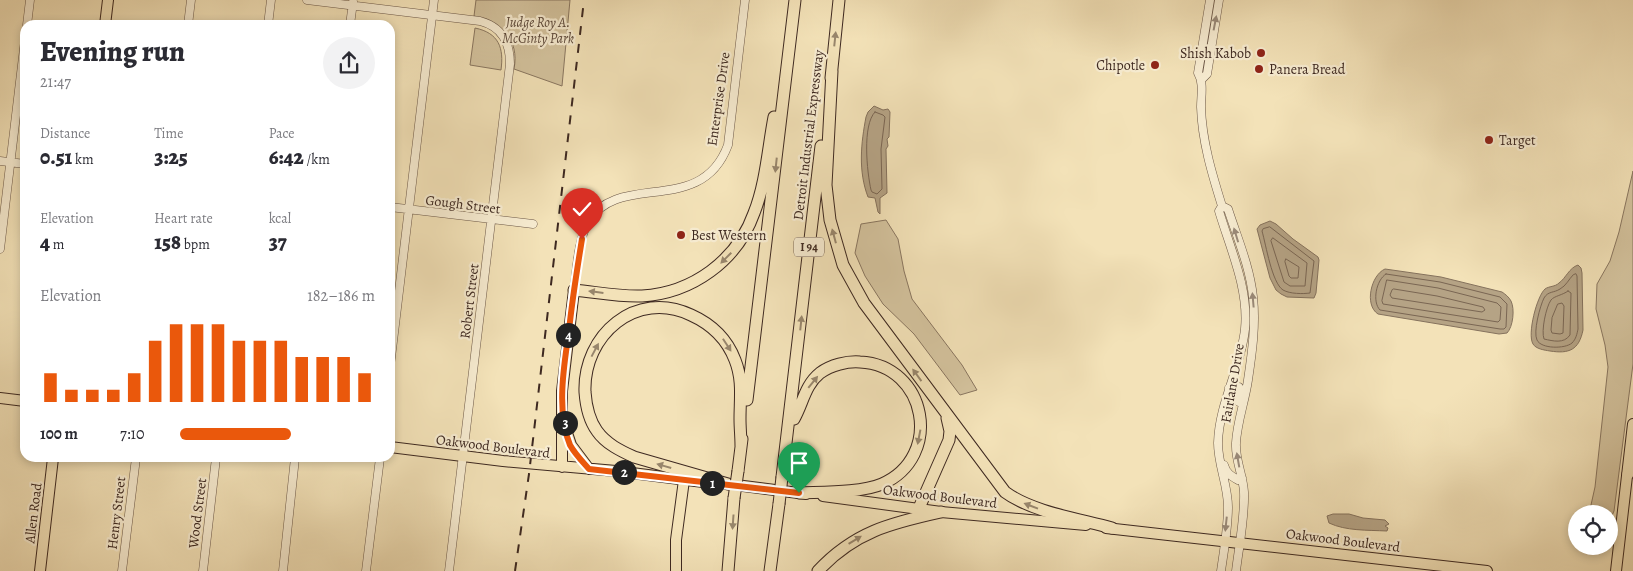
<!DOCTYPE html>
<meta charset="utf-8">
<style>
body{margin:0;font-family:Alegreya,serif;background:#f2f2f3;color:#2b2b33;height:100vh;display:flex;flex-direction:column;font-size:19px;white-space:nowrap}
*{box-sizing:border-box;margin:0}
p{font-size:16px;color:#7c7c81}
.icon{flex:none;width:28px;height:28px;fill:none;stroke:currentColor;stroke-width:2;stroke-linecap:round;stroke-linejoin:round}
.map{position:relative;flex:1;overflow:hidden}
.drawer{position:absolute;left:20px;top:20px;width:375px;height:442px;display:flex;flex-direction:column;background:#fff;border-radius:15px;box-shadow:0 2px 8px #0003}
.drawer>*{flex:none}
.fabs{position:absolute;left:1568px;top:505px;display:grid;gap:10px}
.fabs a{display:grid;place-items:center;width:50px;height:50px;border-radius:50%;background:#fff;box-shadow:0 2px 8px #0003;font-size:25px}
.pin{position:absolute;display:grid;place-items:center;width:42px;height:42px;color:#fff;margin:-51px -21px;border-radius:50% 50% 50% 0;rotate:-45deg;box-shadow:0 0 5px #0007}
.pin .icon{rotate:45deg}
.km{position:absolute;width:25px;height:25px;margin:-12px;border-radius:50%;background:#222;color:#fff;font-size:14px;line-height:25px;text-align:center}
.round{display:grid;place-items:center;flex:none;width:52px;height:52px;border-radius:26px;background:#f2f2f3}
.headline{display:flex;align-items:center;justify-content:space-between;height:85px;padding:0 20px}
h1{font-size:28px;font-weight:800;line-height:38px}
.figures{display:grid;grid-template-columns:repeat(3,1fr);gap:8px;height:85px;padding:5px 20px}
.figures div{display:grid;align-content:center}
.figures b{font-size:21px;font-weight:800}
.figures small{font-size:14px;font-weight:400}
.figures p{font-size:14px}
.chart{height:140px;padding:10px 20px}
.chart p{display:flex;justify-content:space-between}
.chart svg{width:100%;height:90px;margin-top:5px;stroke:#ea580c;stroke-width:6}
ul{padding:0 20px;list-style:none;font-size:16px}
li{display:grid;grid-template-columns:80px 60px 1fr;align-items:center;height:38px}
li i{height:12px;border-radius:6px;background:#ea580c}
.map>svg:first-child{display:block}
.green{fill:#d4c39e;stroke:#897660}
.water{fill:#b5a385;stroke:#85725d}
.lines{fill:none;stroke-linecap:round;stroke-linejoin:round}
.shore{stroke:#7a6653;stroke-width:1}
.minor-casing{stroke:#6b5747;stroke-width:9}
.major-casing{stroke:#3e2921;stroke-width:12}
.highway-casing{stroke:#3e2921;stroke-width:13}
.minor{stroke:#f7ecd1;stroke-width:8}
.major{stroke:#f3e2b8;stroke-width:10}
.highway{stroke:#f3e2b8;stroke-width:11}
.rail{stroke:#3e2921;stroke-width:2;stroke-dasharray:9 9;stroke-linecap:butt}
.highway-bridge-casing{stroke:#3e2921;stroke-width:13;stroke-linecap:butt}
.highway-bridge{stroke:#f3e2b8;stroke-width:11}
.oneway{fill:#9a8a79}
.oneway2{fill:#98866c}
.route-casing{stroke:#fff;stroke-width:10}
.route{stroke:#ea580c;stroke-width:6}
.poi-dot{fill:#8f2418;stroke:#f7ecd1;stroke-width:2}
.labels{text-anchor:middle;stroke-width:4.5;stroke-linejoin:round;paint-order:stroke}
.shield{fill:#f7ecd1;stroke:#766456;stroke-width:1}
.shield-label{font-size:12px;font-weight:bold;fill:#3e2921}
.park-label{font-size:14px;font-style:italic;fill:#5c483a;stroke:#f7ecd1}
.poi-label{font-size:14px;fill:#3e2921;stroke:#f7ecd1;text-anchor:start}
.street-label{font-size:14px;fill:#3e2921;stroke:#f7ecd1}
</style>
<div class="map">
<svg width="1633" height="571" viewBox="0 0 1633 571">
<rect width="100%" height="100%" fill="#f3e2b8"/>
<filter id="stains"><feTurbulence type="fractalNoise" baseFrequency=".004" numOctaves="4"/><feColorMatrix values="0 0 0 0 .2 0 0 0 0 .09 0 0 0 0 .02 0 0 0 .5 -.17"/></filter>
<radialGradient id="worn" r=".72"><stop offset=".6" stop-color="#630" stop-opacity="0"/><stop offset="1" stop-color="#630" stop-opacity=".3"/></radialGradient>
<path class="green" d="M476 0H570L562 86 514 69C520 39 500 22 474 16Z
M475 28C499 33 504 48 501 70L470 65Z
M1633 171V364L1614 511 1609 522V514H1589L1595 487 1608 367 1605 345 1596 309 1597 284 1610 261 1619 232Z
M886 220 898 239 904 271 912 299 962 365 977 390 960 395 914 334 883 304 865 276 855 253 861 224Z"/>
<path class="water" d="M874 106 883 110 888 109 890 112 889 137 887 139 888 146 886 149 887 193 880 198V214L878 212 875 198 868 197C858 171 861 143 866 117L868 112Z
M1270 221 1276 224 1293 239 1318 257 1319 260 1316 293 1314 298 1287 297 1281 294 1276 290 1270 278 1257 229 1260 225Z
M1578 265 1581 268 1582 273 1583 330C1579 350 1569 354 1550 351 1544 350 1536 349 1533 344 1527 334 1537 296 1545 289 1549 286 1555 287 1559 283 1566 278 1569 268 1578 265Z
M1385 269 1441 277 1502 292C1505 294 1509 297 1511 301 1515 309 1513 327 1507 333L1499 334 1378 314C1364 305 1371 275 1385 269Z
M1333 514H1349L1363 518 1385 520 1389 524 1385 526 1388 528 1387 531C1367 530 1346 531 1329 523L1327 516Z"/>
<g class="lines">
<path class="shore" d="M875 112 883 115 885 117 881 149 882 189 877 194 872 192 871 190C867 172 862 125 875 112Z
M1270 227 1314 261 1310 293C1303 294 1290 294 1283 290 1272 283 1266 245 1262 231L1263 229Z
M1273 238 1307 263 1305 286H1290L1284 282 1271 241Z
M1286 259 1299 267 1298 278H1291L1289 276 1285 262Z
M1386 274 1440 282 1500 297 1507 304 1506 327 1504 329H1500L1380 310C1372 302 1376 280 1386 274Z
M1576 274 1577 276 1578 329C1577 334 1576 339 1572 343 1565 349 1541 349 1537 340 1533 332 1540 306 1544 298 1548 291 1554 293 1560 289 1566 286 1569 279 1573 275Z
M1387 280 1438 288 1497 303 1501 307 1500 320 1498 322 1383 304 1382 301Z
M1394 289 1437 296 1483 307 1485 310 1482 312 1392 298 1390 295 1392 290Z
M1568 291 1571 293 1570 335C1564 344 1553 341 1544 339 1541 331 1546 307 1551 300 1554 296 1563 295 1568 291Z
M1558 304 1562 303 1564 306 1563 333 1560 334 1552 333 1551 330 1552 318Z"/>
<g class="minor-casing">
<path id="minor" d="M307 0 480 21C502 27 510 42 510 64L449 571
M1210 0 1198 73C1204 83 1201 96 1201 107 1202 141 1212 174 1222 206L1219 211C1230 248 1249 289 1245 329 1241 368 1219 403 1218 443 1218 465 1228 485 1228 507 1228 528 1224 550 1221 571
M27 25 30 0
M188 25 191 0
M268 25 271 0
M350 25 353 2
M1202 79 1207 74 1219 0
M0 161 25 164
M1222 206 1228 209C1237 237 1250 267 1253 297 1256 325 1252 353 1248 380 1245 401 1237 422 1236 443 1235 460 1243 475 1244 492 1245 517 1239 546 1236 571
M390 207 533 224
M0 249 25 40
M574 290C577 268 578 241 588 222 619 170 701 218 728 145L745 0
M390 366 434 0
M1229 388 1239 387 1241 391 1239 402
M1224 465C1226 473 1231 476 1238 480L1242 478
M122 571 136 458
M203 571 216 458
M283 571 295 458
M366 571 380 458"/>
</g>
<g class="major-casing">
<path id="major" d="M105 25 108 0
M0 398 25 401
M566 430 571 445 589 469
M390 447 503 461 616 471 711 483
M562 467V391L574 290
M728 484 806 494
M823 496 941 512 1086 525
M1106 528 1487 571
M40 571 53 458
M676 571V540L684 480
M1616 571 1633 424"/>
</g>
<g class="highway-casing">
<path id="highway" d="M832 71 826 185 830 220 843 265 864 303 1005 492C1032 512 1079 519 1112 528
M831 78 839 0
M574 290C596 292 619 297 642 296 692 293 737 261 754 213 766 183 768 148 774 117
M747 400 795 0
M794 419C803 403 805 385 820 373 831 365 847 361 860 362 927 365 944 457 882 484 861 493 823 492 799 493
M738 471 742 439
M1628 474 1633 457
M782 477 821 146
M728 484 634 457C621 451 606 444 597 431 589 420 586 406 585 392 583 335 636 289 691 315 711 324 727 339 735 360 743 380 740 398 740 419 740 428 741 437 741 446
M919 508 949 440 950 431 947 418
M728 571 734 498
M770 571 779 504
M818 571C854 532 891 523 941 512"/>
</g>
<use href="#minor" class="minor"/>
<use href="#major" class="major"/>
<use href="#highway" class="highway"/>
<path class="rail" d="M515 571 529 474 584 0"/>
<g class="highway-bridge-casing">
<path id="highway-bridge" d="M734 498 738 471
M779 504 782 477"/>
</g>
<use href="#highway-bridge" class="highway-bridge"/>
</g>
<defs><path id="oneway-solid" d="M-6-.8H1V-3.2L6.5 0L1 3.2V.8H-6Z" transform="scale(1.25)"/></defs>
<g class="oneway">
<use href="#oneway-solid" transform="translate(1215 23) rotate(-79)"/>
<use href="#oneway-solid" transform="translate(1236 235) rotate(-107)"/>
<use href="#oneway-solid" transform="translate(1253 300) rotate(-95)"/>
<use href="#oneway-solid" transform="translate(1238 460) rotate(-100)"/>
<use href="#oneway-solid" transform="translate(1226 524) rotate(96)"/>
</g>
<g class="oneway2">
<use href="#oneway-solid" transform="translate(835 39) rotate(-84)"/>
<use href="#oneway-solid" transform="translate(776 165) rotate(96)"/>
<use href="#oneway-solid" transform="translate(834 236) rotate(-105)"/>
<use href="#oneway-solid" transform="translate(726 258) rotate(135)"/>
<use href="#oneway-solid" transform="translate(596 292) rotate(-173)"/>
<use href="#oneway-solid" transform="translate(801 323) rotate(-84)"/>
<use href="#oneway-solid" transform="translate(727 345) rotate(57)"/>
<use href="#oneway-solid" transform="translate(595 350) rotate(-62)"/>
<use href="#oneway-solid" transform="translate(917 375) rotate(-126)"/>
<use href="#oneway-solid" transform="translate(813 382) rotate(-51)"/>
<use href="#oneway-solid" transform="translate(919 437) rotate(101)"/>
<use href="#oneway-solid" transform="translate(664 466) rotate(-164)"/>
<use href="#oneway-solid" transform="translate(1031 506) rotate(-159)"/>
<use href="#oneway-solid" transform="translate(733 522) rotate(94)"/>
<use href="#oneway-solid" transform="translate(855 540) rotate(-31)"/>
</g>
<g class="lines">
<g class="route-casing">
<path id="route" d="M582 239C577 270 572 300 569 331 564 364 556 413 570 445 575 454 582 461 589 469L799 493"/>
</g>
<use href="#route" class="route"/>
</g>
<g class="poi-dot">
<circle cx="1261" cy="53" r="5"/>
<circle cx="1155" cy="65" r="5"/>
<circle cx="1259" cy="69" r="5"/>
<circle cx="1489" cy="140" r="5"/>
<circle cx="681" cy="235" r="5"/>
</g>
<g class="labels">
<rect class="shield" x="794" y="237.5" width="30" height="19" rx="4"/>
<g class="shield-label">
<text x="809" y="251">I 94</text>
</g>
<g class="park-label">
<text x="538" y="27">Judge Roy A.<tspan x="538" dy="16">McGinty Park</tspan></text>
</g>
<g class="poi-label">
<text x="1251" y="58" text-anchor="end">Shish Kabob</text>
<text x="1145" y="70" text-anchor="end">Chipotle</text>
<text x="1269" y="74">Panera Bread</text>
<text x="1499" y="145">Target</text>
<text x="691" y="240">Best Western</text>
</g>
<g class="street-label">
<text transform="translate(718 99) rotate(-82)" y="5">Enterprise Drive</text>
<text transform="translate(808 135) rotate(-83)" y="5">Detroit Industrial Expressway</text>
<text transform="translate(463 204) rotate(7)" y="5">Gough Street</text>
<text transform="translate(469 301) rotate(-83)" y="5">Robert Street</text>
<text transform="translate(1232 383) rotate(-80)" y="5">Fairlane Drive</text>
<text transform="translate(493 446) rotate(7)" y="5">Oakwood Boulevard</text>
<text transform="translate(940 496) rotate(7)" y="5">Oakwood Boulevard</text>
<text transform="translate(33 513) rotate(-83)" y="5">Allen Road</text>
<text transform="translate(116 513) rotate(-83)" y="5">Henry Street</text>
<text transform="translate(197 513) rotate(-83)" y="5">Wood Street</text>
<text transform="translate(1343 540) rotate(7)" y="5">Oakwood Boulevard</text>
</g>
</g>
<rect width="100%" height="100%" filter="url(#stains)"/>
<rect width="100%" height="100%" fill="url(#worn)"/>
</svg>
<div class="fabs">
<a><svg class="icon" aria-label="locate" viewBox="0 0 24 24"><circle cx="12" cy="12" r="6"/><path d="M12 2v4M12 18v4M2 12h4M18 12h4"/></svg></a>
</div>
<div class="pin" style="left:799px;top:493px;background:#1e9e55"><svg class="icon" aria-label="arrive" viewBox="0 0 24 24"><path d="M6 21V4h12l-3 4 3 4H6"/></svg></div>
<div class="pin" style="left:582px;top:239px;background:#d93025"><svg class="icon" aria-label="check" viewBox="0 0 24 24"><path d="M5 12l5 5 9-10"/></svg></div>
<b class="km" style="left:712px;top:483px">1</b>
<b class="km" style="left:624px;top:472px">2</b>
<b class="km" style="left:565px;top:423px">3</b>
<b class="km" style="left:568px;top:335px">4</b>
<section class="drawer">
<div class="headline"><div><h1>Evening run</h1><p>21:47</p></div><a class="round"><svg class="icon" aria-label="share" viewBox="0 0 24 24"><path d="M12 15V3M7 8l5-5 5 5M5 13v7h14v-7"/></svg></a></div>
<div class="figures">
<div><p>Distance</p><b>0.51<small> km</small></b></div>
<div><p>Time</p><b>3:25</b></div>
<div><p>Pace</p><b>6:42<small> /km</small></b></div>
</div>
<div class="figures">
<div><p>Elevation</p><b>4<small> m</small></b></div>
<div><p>Heart rate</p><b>158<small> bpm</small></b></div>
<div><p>kcal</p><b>37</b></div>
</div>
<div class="chart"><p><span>Elevation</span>182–186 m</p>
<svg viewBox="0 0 160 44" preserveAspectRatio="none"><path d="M5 44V30M15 44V38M25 44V38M35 44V38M45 44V30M55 44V14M65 44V6M75 44V6M85 44V6M95 44V14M105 44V14M115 44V14M125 44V22M135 44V22M145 44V22M155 44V30"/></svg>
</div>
<ul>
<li><b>100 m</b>7:10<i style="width:57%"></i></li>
</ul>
</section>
</div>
